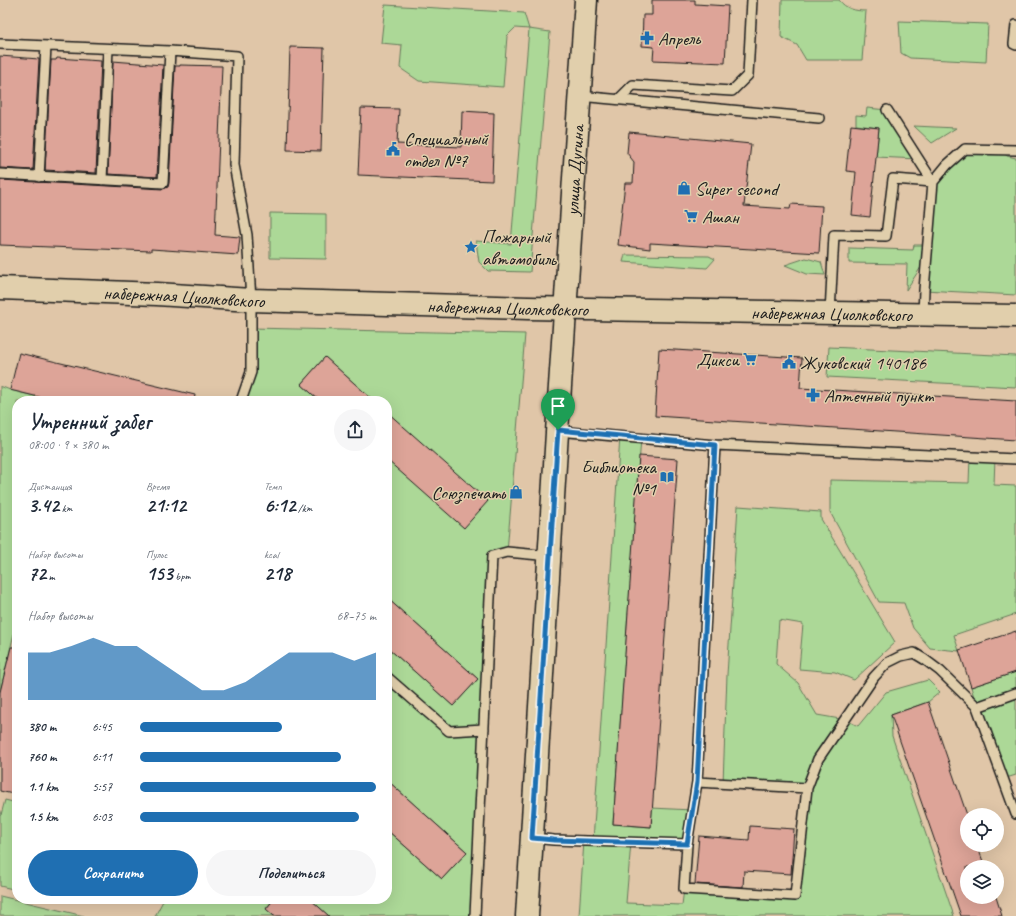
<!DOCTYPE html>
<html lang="ru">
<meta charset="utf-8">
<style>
body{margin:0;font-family:Caveat,sans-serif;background:#f6f6f7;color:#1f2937;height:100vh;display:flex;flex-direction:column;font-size:15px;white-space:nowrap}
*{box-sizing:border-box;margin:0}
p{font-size:13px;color:#747a83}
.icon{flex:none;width:22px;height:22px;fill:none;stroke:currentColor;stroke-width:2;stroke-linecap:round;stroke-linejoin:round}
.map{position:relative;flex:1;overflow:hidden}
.side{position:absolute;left:12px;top:396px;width:380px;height:508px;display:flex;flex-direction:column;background:#fff;border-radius:16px;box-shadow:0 4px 16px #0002}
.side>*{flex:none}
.fabs{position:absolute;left:960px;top:808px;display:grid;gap:8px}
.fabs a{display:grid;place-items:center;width:44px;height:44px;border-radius:50%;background:#fff;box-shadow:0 4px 16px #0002;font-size:20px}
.pin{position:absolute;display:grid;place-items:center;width:34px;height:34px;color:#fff;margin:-41px -17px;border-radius:50% 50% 50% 0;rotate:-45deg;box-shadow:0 0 4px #0007}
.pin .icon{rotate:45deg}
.round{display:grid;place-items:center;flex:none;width:42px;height:42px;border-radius:21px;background:#f6f6f7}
.summary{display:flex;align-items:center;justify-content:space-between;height:68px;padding:0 16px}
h1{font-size:22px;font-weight:700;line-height:30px}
.stats{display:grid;grid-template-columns:repeat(3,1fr);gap:6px;height:68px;padding:4px 16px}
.stats div{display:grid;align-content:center}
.stats b{font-size:20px;font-weight:700}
.stats small{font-size:11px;font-weight:400}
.stats p{font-size:11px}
.chart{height:112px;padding:8px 16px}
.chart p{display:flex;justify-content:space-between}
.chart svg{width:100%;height:72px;margin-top:4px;fill:#1f6fb2;opacity:.7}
.button{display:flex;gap:8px;margin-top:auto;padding:8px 16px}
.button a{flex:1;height:46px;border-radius:24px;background:#1f6fb2;color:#fff;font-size:16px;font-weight:700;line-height:46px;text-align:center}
.button a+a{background:#f6f6f7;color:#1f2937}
ul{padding:0 16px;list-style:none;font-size:13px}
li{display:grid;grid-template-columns:64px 48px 1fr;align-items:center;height:30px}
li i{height:10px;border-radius:5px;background:#1f6fb2}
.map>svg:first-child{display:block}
.green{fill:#acd897;stroke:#647a5a}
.building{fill:#dda498;stroke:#1c1c1c}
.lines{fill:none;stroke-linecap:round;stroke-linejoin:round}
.lane-casing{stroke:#1c1c1c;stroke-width:12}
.secondary-casing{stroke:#1c1c1c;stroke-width:25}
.lane{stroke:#e1cfac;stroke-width:9}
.secondary{stroke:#e1cfac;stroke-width:22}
.route-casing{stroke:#fff;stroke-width:8}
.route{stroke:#1f6fb2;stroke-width:5}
.labels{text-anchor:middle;stroke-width:3;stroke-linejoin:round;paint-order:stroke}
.poi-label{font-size:19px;fill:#1c1c1c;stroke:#e1cfac;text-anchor:start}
.street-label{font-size:19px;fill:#1c1c1c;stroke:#e1cfac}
</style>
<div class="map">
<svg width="1016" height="916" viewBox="0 0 1016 916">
<rect width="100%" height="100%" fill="#e0c6a8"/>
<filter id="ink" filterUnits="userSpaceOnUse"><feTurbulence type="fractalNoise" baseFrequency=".025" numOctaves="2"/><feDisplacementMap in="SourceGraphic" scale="8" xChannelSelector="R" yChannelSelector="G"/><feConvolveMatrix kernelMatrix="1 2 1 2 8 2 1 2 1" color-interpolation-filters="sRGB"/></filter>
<g filter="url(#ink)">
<path class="green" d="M782 0H839C846 9 855 11 866 11L862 60H806L797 45 781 37Z
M385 5 524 13 529 29 550 32 530 272 488 271 479 262 476 241 511 244 529 29 515 28 507 36 503 87 419 81 400 68 402 45 381 43Z
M899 21 988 24 986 62 910 58 901 53Z
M867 108 887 110 918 159 876 157 879 128 856 125V115L866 116Z
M914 126 956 128 932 143Z
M965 149H998L1007 156 1016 158V295L924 290 933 182Z
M270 213 326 214V259L270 258Z
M914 245H923V264L906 290 907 264 849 263V248L913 250Z
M625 255 709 256 715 259 707 268 623 262Z
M806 258 821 262 825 275 807 274 785 265Z
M251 328 525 334 507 552 492 556 475 916H329L310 899H387V830L442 879 467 852 387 780V647L453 706 478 679 387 598V401H374L325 357 301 384 320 401H241L251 372Z
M829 347 1016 356V387L827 377Z
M0 386 10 390 55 401H17V621L0 692Z
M620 436 641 438 613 824 651 827 652 808 692 810 687 844 631 842 626 903 682 905 684 889 794 896 807 789 723 783 727 675 738 506 821 512V519L895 642 854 680 835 672 799 669 803 624 779 620 776 664 798 683 817 715 846 720 858 726 886 692 928 680 940 692 928 702 891 715 892 736 954 916H579L584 841H593Z
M970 457 995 458 994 485 1016 486V614L954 635 959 651 930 648 913 628 904 603 879 602 830 512V480L969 483Z
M1016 672V775L1003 779 977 707 971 687Z
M5 800 17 803V890L0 886V815H1Z
M0 896 84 916H0Z
M164 899H274L266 908 274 916H155Z"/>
<path class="building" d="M652 0H695V4L728 6 725 63 653 60 654 47 642 46 643 15H652Z
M290 47 324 48 321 151 287 150Z
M0 56 39 59 33 170 0 168Z
M57 58 101 61 96 173 45 170 51 60H56Z
M113 61 163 65 157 177 108 174Z
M180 65 222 66 215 235 240 237 238 255 151 249V251L0 245V180L163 189 168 187 169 183 175 66H180Z
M361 108 399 109 397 144 461 147 462 111 494 113 492 181 358 175Z
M851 125 879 128 870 217 852 215 856 172 846 171Z
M629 132 751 144 744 206 790 209 791 204 822 206 819 253 650 243V249L618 245 625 183H633L634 162 627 153Z
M659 349 802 358 800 388 1016 401V440L655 416Z
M19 353 195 395 194 401H55L10 390Z
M325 357 374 401H320L301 384Z
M387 412 488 501 464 528 387 460Z
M639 456 678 459 651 827 613 824Z
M387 598 478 679 453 706 387 647Z
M1016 631V672L971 687 959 650Z
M11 647H17V795L0 791V692Z
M928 702 967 815V845H977L985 867H967V897H996L1002 916H961L891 715Z
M387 780 467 852 442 879 387 830Z
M750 826 794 829 791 874 744 871 743 887 695 884 699 836 749 840Z
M274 899H310L329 916H274L266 909Z"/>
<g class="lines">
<g class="lane-casing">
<path id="lane" d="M1016 25 1014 44 1016 45
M0 44 170 51
M579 96 819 118
M619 99 633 85 732 91 748 75 752 0
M887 110 933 182 924 290 923 315
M0 174 163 183 170 51 237 56 234 165 247 235 251 300V372L241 401
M39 177 46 46
M102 180 108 49
M830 313 834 235 886 236 893 179 933 182 947 165 965 149 1016 150
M558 431 715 445 1016 459
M387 677 449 731 484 729
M977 707 1016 814
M697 782 807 788 818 759 874 677 887 663 901 656 914 653 924 659 940 671 977 707 1016 693
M532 838 554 840 687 844 697 782 715 445
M687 844 684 889 795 896 807 788
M475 916 492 556 507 552 550 556"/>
</g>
<g class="secondary-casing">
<g id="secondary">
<path id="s1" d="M0 288 157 294 251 300 528 308 1016 316"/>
<path id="s2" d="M527 916C546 611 564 305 586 0"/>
</g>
</g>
<use href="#lane" class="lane"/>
<use href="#secondary" class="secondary"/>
</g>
</g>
<g class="lines" filter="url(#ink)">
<g class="route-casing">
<path id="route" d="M558 430 715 445 697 782 687 844 554 840 532 838Z"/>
</g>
<use href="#route" class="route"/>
</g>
<defs>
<g id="pharmacy-bare" transform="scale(1.08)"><path d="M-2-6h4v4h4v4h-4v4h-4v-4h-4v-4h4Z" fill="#1f6fb2" stroke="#e1cfac" stroke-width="2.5" paint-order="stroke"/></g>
<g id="civic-bare" transform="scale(1.08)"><path d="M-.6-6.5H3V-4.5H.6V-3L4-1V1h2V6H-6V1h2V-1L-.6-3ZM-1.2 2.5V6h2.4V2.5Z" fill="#1f6fb2" stroke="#e1cfac" stroke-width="2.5" paint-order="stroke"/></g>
<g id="shop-bare" transform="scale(1.08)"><path d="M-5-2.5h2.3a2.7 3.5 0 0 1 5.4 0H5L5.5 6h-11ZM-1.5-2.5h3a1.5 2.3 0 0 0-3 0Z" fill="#1f6fb2" stroke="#e1cfac" stroke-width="2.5" paint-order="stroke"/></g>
<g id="supermarket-bare" transform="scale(1.08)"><path d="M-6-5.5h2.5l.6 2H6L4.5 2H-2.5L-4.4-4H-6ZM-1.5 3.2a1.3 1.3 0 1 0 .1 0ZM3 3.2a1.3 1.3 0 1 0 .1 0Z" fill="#1f6fb2" stroke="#e1cfac" stroke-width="2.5" paint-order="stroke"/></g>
<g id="sight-bare" transform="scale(1.08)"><path d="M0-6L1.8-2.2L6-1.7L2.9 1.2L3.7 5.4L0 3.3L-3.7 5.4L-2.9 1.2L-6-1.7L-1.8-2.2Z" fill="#1f6fb2" stroke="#e1cfac" stroke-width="2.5" paint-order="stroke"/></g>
<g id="library-bare" transform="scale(1.08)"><path d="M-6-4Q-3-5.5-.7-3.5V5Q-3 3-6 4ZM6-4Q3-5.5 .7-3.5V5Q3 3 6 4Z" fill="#1f6fb2" stroke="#e1cfac" stroke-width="2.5" paint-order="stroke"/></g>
</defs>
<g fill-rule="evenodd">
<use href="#pharmacy-bare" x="647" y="38"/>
<use href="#civic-bare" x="393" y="149"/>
<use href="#shop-bare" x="684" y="188"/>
<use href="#supermarket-bare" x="691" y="216"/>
<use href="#sight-bare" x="471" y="247"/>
<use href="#supermarket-bare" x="750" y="359"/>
<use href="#civic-bare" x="789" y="362"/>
<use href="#pharmacy-bare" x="813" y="395"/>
<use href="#library-bare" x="667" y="477"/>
<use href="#shop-bare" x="516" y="492"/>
</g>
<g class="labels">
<g class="poi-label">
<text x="658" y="45">Апрель</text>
<text x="404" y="145">Специальный<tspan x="404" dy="22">отдел №7</tspan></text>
<text x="695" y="195">Super second</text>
<text x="702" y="223">Ашан</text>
<text x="482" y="243">Пожарный<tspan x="482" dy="22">автомобиль</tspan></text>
<text x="739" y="366" text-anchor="end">Дикси</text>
<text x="800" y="369">Жуковский 140186</text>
<text x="824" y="402">Аптечный пункт</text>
<text x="656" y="473" text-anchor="end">Библиотека<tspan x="656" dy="22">№1</tspan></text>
<text x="505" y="499" text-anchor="end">Союзпечать</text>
</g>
<g class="street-label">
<text dy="7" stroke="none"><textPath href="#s2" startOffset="747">улица Дугина</textPath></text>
<text dy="7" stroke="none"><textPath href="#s1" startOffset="184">набережная Циолковского</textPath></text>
<text dy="7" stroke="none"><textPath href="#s1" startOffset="508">набережная Циолковского</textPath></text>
<text dy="7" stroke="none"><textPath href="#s1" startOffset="832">набережная Циолковского</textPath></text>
</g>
</g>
</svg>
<div class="fabs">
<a><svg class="icon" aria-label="locate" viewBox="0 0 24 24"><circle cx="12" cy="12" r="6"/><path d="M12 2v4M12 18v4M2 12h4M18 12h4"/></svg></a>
<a><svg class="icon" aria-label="layers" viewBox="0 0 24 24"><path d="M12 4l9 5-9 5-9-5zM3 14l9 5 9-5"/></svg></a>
</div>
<div class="pin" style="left:558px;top:430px;background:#1e9e55"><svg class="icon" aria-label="arrive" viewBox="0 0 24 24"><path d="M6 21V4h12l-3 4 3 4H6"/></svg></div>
<section class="side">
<div class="summary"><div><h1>Утренний забег</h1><p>08:00 · 9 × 380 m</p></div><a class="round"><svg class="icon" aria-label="share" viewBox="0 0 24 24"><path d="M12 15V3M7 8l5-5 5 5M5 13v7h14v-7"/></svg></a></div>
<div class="stats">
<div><p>Дистанция</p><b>3.42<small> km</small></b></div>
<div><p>Время</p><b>21:12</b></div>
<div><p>Темп</p><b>6:12<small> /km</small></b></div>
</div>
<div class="stats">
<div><p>Набор высоты</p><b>72<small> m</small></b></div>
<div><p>Пульс</p><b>153<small> bpm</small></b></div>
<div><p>kcal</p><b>218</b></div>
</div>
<div class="chart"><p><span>Набор высоты</span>68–75 m</p>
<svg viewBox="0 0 160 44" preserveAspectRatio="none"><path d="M0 44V15L10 15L20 11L30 6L40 11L50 11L60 20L70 29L80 38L90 38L100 33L110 24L120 15L130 15L140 15L150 20L160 15V44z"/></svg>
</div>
<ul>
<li><b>380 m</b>6:45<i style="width:60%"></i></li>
<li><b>760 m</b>6:11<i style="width:85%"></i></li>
<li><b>1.1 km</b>5:57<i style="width:100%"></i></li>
<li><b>1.5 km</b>6:03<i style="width:93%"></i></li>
</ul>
<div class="button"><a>Сохранить</a><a>Поделиться</a></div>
</section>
</div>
